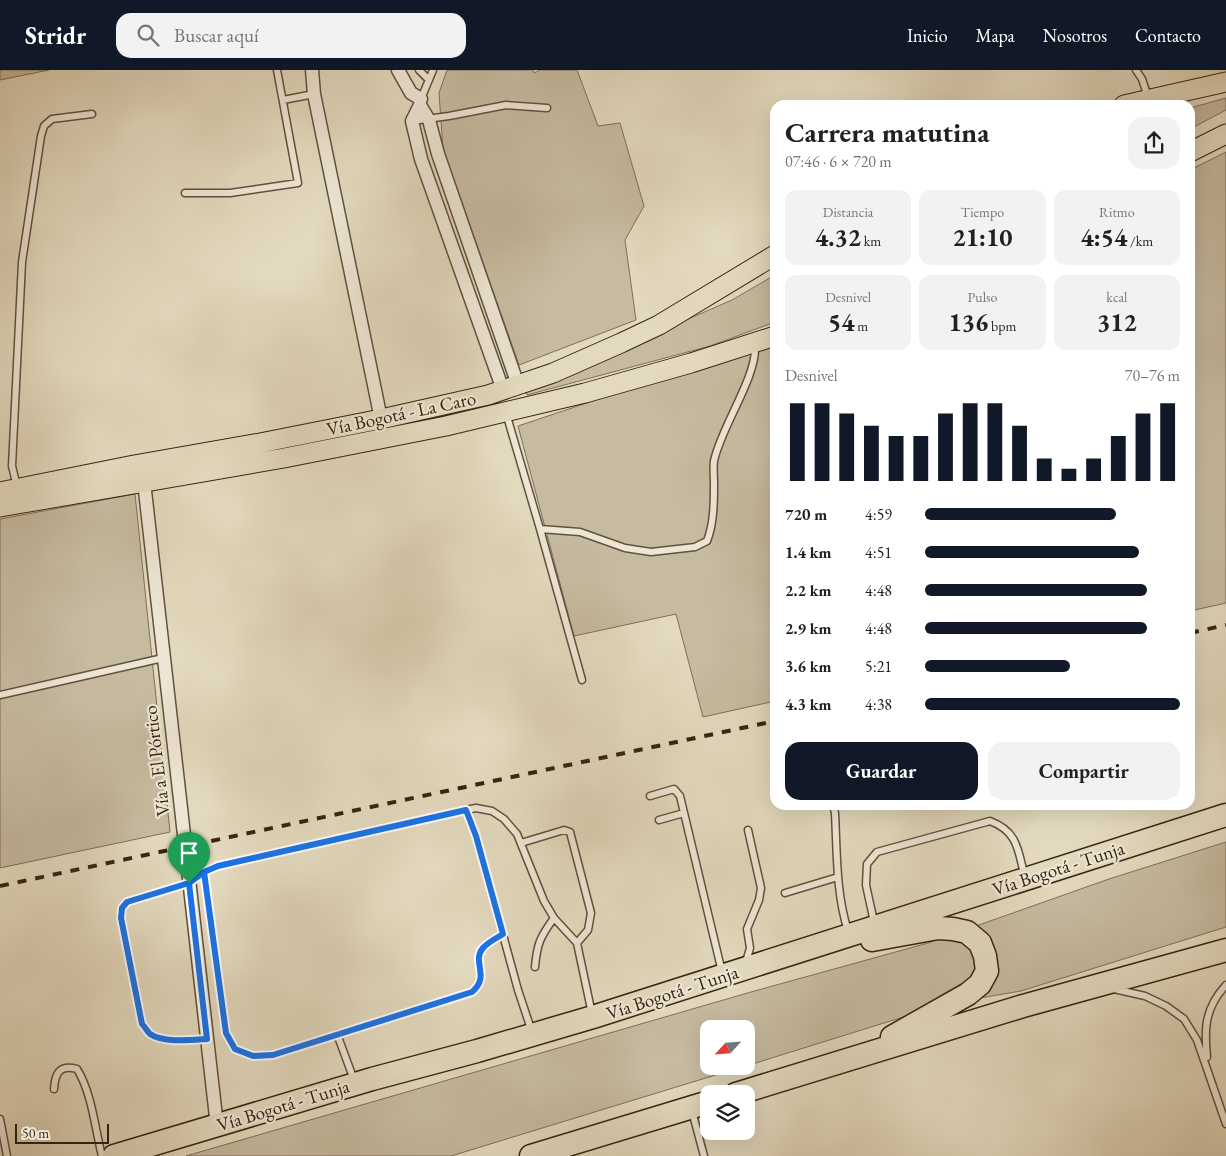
<!DOCTYPE html>
<html lang="es">
<meta charset="utf-8">
<style>
body{margin:0;font-family:"EB Garamond",serif;background:#f2f2f2;color:#202124;height:100vh;display:flex;flex-direction:column;font-size:19px;white-space:nowrap}
*{box-sizing:border-box;margin:0}
p{font-size:16px;color:#757577}
.icon{flex:none;width:28px;height:28px;fill:none;stroke:currentColor;stroke-width:2;stroke-linecap:round;stroke-linejoin:round}
.map{position:relative;flex:1;overflow:hidden}
.panel{position:absolute;left:770px;top:30px;width:425px;height:710px;display:flex;flex-direction:column;background:#fff;border-radius:15px;box-shadow:0 5px 20px #0002}
.panel>*{flex:none}
.needle{width:32px;rotate:244deg}
.buttons{position:absolute;left:700px;top:950px;display:grid;gap:10px}
.buttons a{display:grid;place-items:center;width:55px;height:55px;border-radius:10px;background:#fff;box-shadow:0 5px 20px #0002;font-size:25px}
.scale{position:absolute;left:15px;bottom:12px;width:94px;box-sizing:border-box;padding-left:5px;border:2px solid #372410;border-top:0;font-size:14px;line-height:18px;white-space:nowrap;color:#372410;-webkit-text-stroke:4px #ede6d5;paint-order:stroke}
.pin{position:absolute;display:grid;place-items:center;width:42px;height:42px;color:#fff;margin:-51px -21px;border-radius:50% 50% 50% 0;rotate:-45deg;box-shadow:0 0 5px #0007}
.pin .icon{rotate:45deg}
.round{display:grid;place-items:center;flex:none;width:52px;height:52px;border-radius:15px;background:#f2f2f2}
.summary{display:flex;align-items:center;justify-content:space-between;height:85px;padding:0 15px}
h1{font-size:28px;font-weight:700;line-height:38px}
.metrics{display:grid;grid-template-columns:repeat(3,1fr);gap:8px;height:85px;padding:5px 15px}
.metrics div{display:grid;align-content:center;border-radius:12px;background:#f2f2f2;text-align:center}
.metrics b{font-size:25px;font-weight:700}
.metrics small{font-size:14px;font-weight:400}
.metrics p{font-size:14px}
.chart{height:140px;padding:10px 15px}
.chart p{display:flex;justify-content:space-between}
.chart svg{width:100%;height:90px;margin-top:5px;stroke:#111827;stroke-width:6}
.button{display:flex;gap:10px;margin-top:auto;padding:10px 15px}
.button a{flex:1;height:58px;border-radius:15px;background:#111827;color:#fff;font-size:20px;font-weight:700;line-height:58px;text-align:center}
.button a+a{background:#f2f2f2;color:#202124}
ul{padding:0 15px;list-style:none;font-size:16px}
li{display:grid;grid-template-columns:80px 60px 1fr;align-items:center;height:38px}
li i{height:12px;border-radius:6px;background:#111827}
header{display:flex;align-items:center;gap:30px;box-sizing:border-box;height:70px;padding:0 25px;background:#111827;color:#fff}
header strong{font-size:24px}
nav{display:flex;gap:28px;margin-inline-start:auto;font-size:18px}
.search{width:350px;height:45px;background:#f2f2f2;display:flex;align-items:center;gap:12px;box-sizing:border-box;padding:0 18px;border-radius:15px;color:#757577;font-size:19px}
.map>svg:first-child{display:block}
.green{fill:#c6baa0;stroke:#7e6f58}
.lines{fill:none;stroke-linecap:round;stroke-linejoin:round}
.lane-casing{stroke:#62513c;stroke-width:9}
.street-casing{stroke:#62513c;stroke-width:15}
.primary-casing{stroke:#372410;stroke-width:21}
.highway-casing{stroke:#372410;stroke-width:25}
.lane{stroke:#ede6d5;stroke-width:6}
.street{stroke:#ede6d5;stroke-width:12}
.primary{stroke:#e3d9be;stroke-width:19}
.highway{stroke:#e3d9be;stroke-width:22}
.rail{stroke:#372410;stroke-width:4;stroke-dasharray:9 9;stroke-linecap:butt}
.route-casing{stroke:#fff;stroke-width:10}
.route{stroke:#1a73e8;stroke-width:6}
.labels{text-anchor:middle;stroke-width:4.5;stroke-linejoin:round;paint-order:stroke}
.street-label{font-size:19px;fill:#372410;stroke:#ede6d5}
</style>
<header>
<strong>Stridr</strong>
<div class="search"><svg class="icon" aria-label="search" viewBox="0 0 24 24"><circle cx="10" cy="10" r="6"/><path d="M15 15l6 6"/></svg>Buscar aquí</div>
<nav><a>Inicio</a><a>Mapa</a><a>Nosotros</a><a>Contacto</a></nav>
</header>
<div class="map">
<svg width="1226" height="1086" viewBox="0 0 1226 1086">
<rect width="100%" height="100%" fill="#e3d9be"/>
<filter id="stains"><feTurbulence type="fractalNoise" baseFrequency=".004" numOctaves="4"/><feColorMatrix values="0 0 0 0 .2 0 0 0 0 .09 0 0 0 0 .02 0 0 0 .5 -.17"/></filter>
<radialGradient id="worn" r=".72"><stop offset=".6" stop-color="#630" stop-opacity="0"/><stop offset="1" stop-color="#630" stop-opacity=".3"/></radialGradient>
<path class="green" d="M0 0H49L0 10Z
M447 0H533L534 3 540 0H577L598 56 620 53 644 136 625 170 636 250 519 295 443 79 439 23Z
M1226 28V40L1190 59V38Z
M1226 82V533L1190 541V100Z
M775 205V252L710 276 527 325 525 320 732 230Z
M775 270V631L703 647 676 544 574 566 518 356Z
M135 424 170 762 0 798V449Z
M1226 772V857L1021 921 945 934 746 996V959H709V996H745L451 1086H186L751 922 928 873 1109 809Z"/>
<g class="lines">
<g class="lane-casing">
<path id="lane" d="M419 0 429 10
M1136 0 1142 9 1148 27
M421 29 433 0
M283 30 314 24
M412 51 449 46 506 35 547 38
M185 123H230L298 113 277 0
M506 343 540 459 580 462 625 478 651 482 695 477 707 471C714 453 714 432 714 414 714 406 713 398 714 391 721 357 757 307 755 276
M17 417 12 396 22 192 41 66 44 56 52 49 92 44
M540 459 582 610
M0 625 163 588
M650 726 674 719 680 726 722 902
M833 735 835 743C837 782 836 824 848 861
M466 740 476 738 492 741 504 749 517 764 544 831 554 848 577 873 592 944
M659 750 684 743
M521 773 564 760 570 762 591 843 588 860 577 873
M204 802 226 963 235 979 253 986 273 985 472 922C491 906 471 892 483 878 488 872 497 868 503 864
M785 823 838 807
M874 852 866 815 867 794 877 782 990 751C1017 761 1018 779 1024 804
M746 892 750 878 747 859 759 830 761 818 748 760
M535 897C537 874 540 867 554 848
M1114 919 1145 926 1166 936 1184 949 1197 970 1226 1054
M337 964 354 1010
M207 969C191 970 163 973 150 964 147 961 145 957 142 954L121 848 122 838 127 832 189 813 204 802 218 796 466 740 476 766 518 920 532 962
M1207 987C1204 958 1205 938 1226 915
M54 1019C55 1004 59 994 77 999 92 1023 95 1059 102 1086
M692 1041 704 1086
M0 1049 7 1086"/>
</g>
<g class="street-casing">
<path id="street" d="M312 0 314 24 381 349
M398 0 411 23 421 29
M420 35 412 51 421 89 503 320
M420 35 429 50 438 84 518 315
M144 412 217 1056"/>
</g>
<g class="primary-casing">
<path id="primary" d="M1124 35 1226 12
M1190 82 1226 64
M0 422 134 395 260 373 381 349 488 325 553 303 621 273 659 255 775 185
M0 437 284 388 446 356 585 323 691 293 775 266"/>
</g>
<g class="highway-casing">
<path id="highway" d="M872 870 938 858 953 859 967 862 980 873 985 886 987 901 980 914 968 924 892 967
M736 1024 1023 936 1226 880
M114 1086 372 1009 477 981 593 947 1226 745
M531 1086 709 1032"/>
</g>
<use href="#lane" class="lane"/>
<use href="#street" class="street"/>
<use href="#primary" class="primary"/>
<use href="#highway" class="highway"/>
<path class="rail" d="M1190 563 1226 555
M0 816 775 651"/>
</g>
<g class="lines">
<g class="route-casing">
<path id="route" d="M189 813 127 832 122 838 121 848 142 954C145 957 147 961 150 964 163 973 191 970 207 969L189 813 204 802 218 796 466 740 476 766 503 864C497 868 488 872 483 878 471 892 491 906 472 922L273 985 253 986 235 979 226 963 204 802 189 813"/>
</g>
<use href="#route" class="route"/>
</g>
<g class="labels">
<g class="street-label">
<text transform="translate(401 343) rotate(-12)" y="7">Vía Bogotá - La Caro</text>
<text transform="translate(156 691) rotate(-97)" y="7">Vía a El Pórtico</text>
<text transform="translate(1058 798) rotate(-18)" y="7">Vía Bogotá - Tunja</text>
<text transform="translate(672 922) rotate(-18)" y="7">Vía Bogotá - Tunja</text>
<text transform="translate(283 1035) rotate(-17)" y="7">Vía Bogotá - Tunja</text>
</g>
</g>
<rect width="100%" height="100%" filter="url(#stains)"/>
<rect width="100%" height="100%" fill="url(#worn)"/>
</svg>
<div class="buttons">
<a><svg class="needle" viewBox="-14 -14 28 28"><path d="M0-13l5 13h-10z" fill="#e53935"/><path d="M0 13l5-13h-10z" fill="#757577"/></svg></a>
<a><svg class="icon" aria-label="layers" viewBox="0 0 24 24"><path d="M12 4l9 5-9 5-9-5zM3 14l9 5 9-5"/></svg></a>
</div>
<div class="scale">50 m</div>
<div class="pin" style="left:189px;top:813px;background:#1e9e55"><svg class="icon" aria-label="arrive" viewBox="0 0 24 24"><path d="M6 21V4h12l-3 4 3 4H6"/></svg></div>
<section class="panel">
<div class="summary"><div><h1>Carrera matutina</h1><p>07:46 · 6 × 720 m</p></div><a class="round"><svg class="icon" aria-label="share" viewBox="0 0 24 24"><path d="M12 15V3M7 8l5-5 5 5M5 13v7h14v-7"/></svg></a></div>
<div class="metrics">
<div><p>Distancia</p><b>4.32<small> km</small></b></div>
<div><p>Tiempo</p><b>21:10</b></div>
<div><p>Ritmo</p><b>4:54<small> /km</small></b></div>
</div>
<div class="metrics">
<div><p>Desnivel</p><b>54<small> m</small></b></div>
<div><p>Pulso</p><b>136<small> bpm</small></b></div>
<div><p>kcal</p><b>312</b></div>
</div>
<div class="chart"><p><span>Desnivel</span>70–76 m</p>
<svg viewBox="0 0 160 44" preserveAspectRatio="none"><path d="M5 44V6M15 44V6M25 44V11M35 44V17M45 44V22M55 44V22M65 44V11M75 44V6M85 44V6M95 44V17M105 44V33M115 44V38M125 44V33M135 44V22M145 44V11M155 44V6"/></svg>
</div>
<ul>
<li><b>720 m</b>4:59<i style="width:75%"></i></li>
<li><b>1.4 km</b>4:51<i style="width:84%"></i></li>
<li><b>2.2 km</b>4:48<i style="width:87%"></i></li>
<li><b>2.9 km</b>4:48<i style="width:87%"></i></li>
<li><b>3.6 km</b>5:21<i style="width:57%"></i></li>
<li><b>4.3 km</b>4:38<i style="width:100%"></i></li>
</ul>
<div class="button"><a>Guardar</a><a>Compartir</a></div>
</section>
</div>
